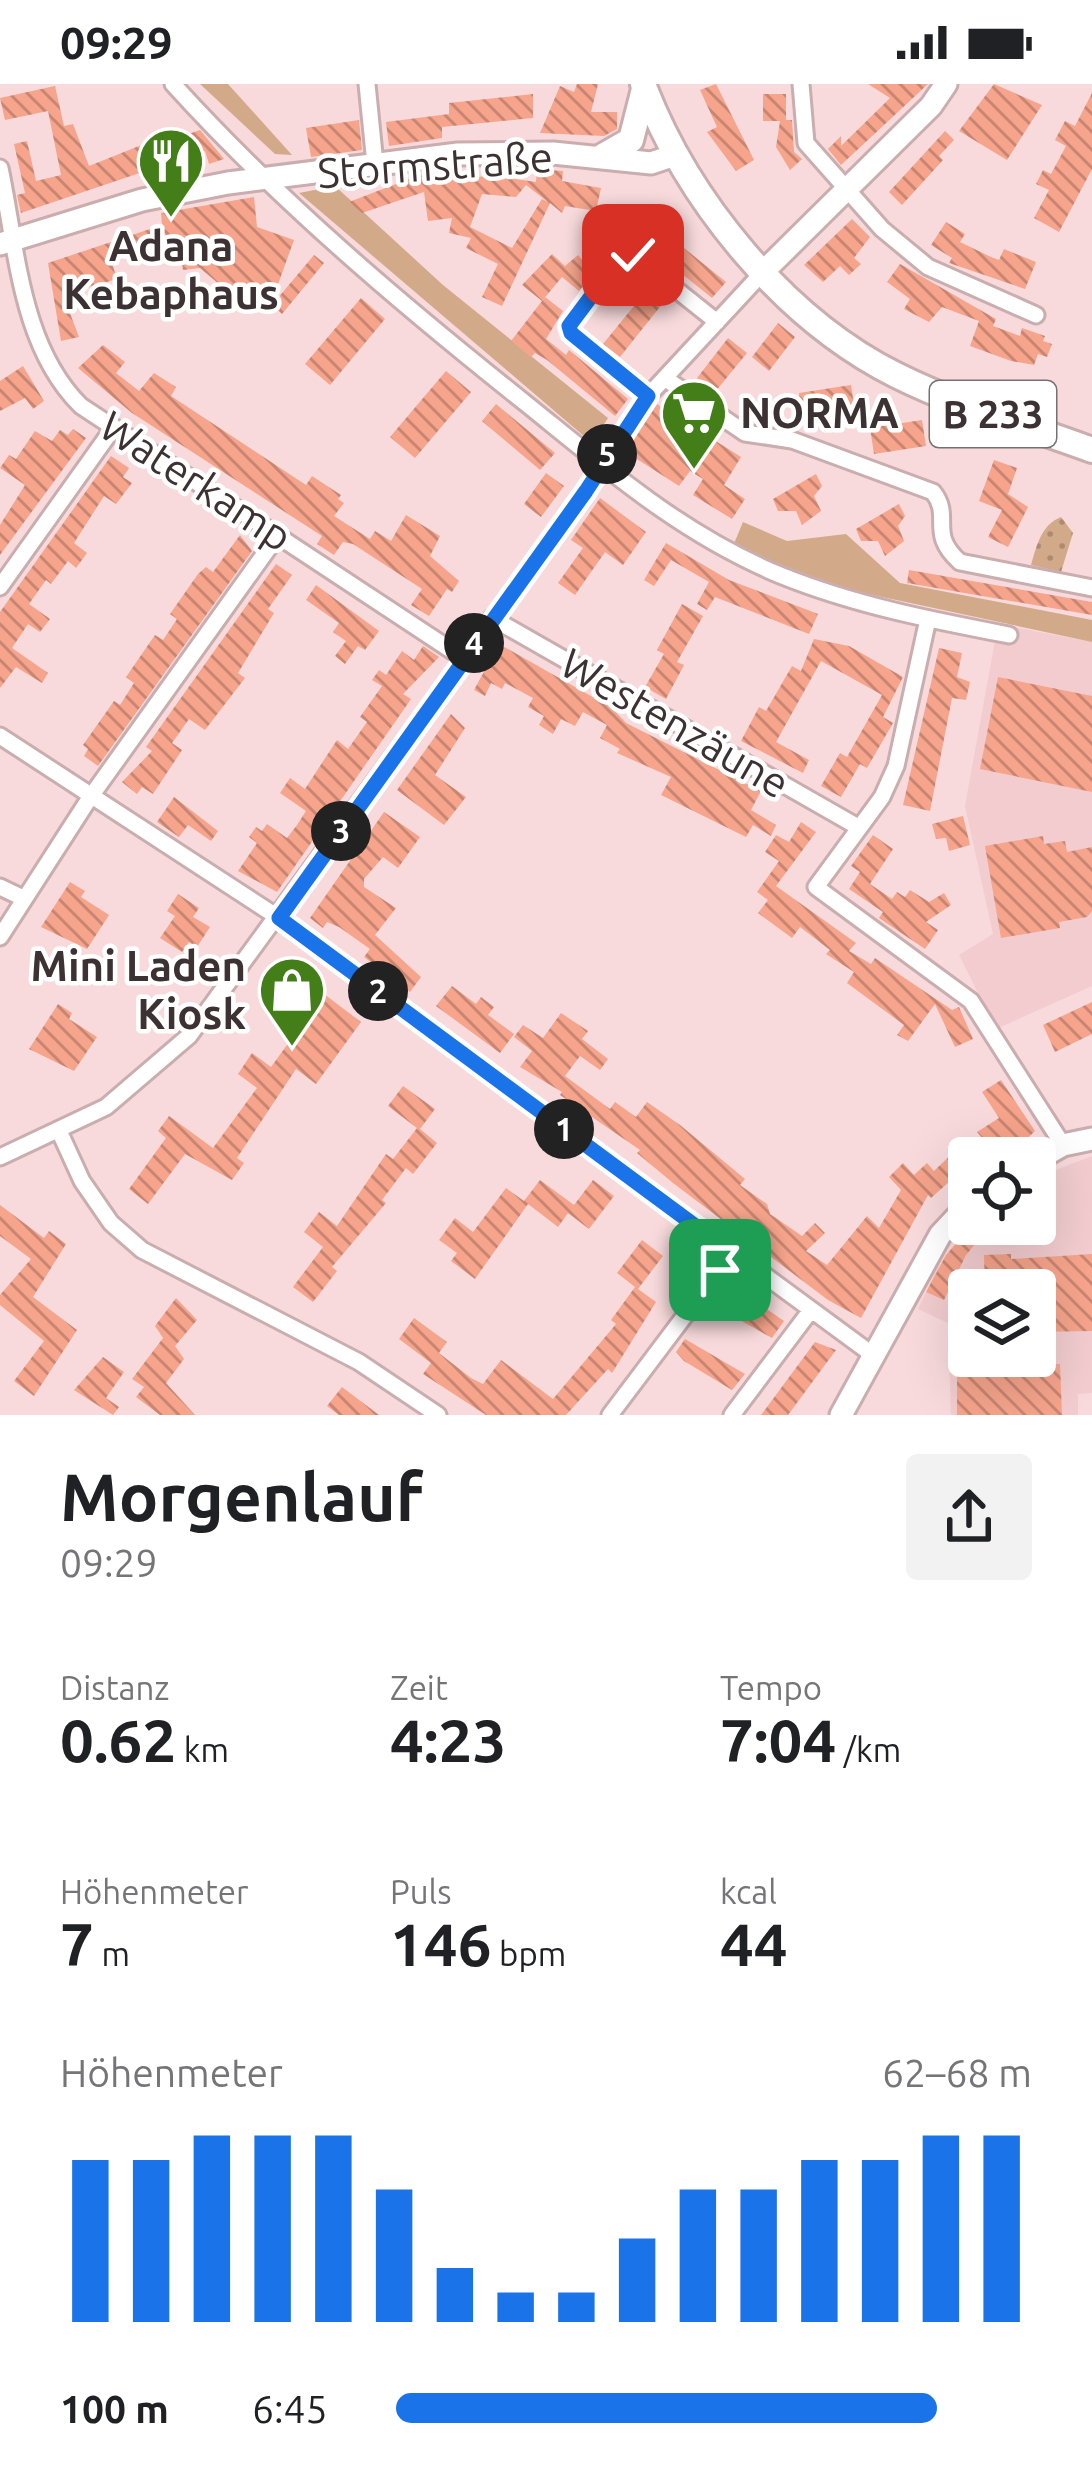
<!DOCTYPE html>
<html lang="de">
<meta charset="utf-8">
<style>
body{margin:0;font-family:Ubuntu,sans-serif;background:#f2f2f2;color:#202124;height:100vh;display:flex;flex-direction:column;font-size:45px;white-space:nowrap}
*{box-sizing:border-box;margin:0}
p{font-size:39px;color:#757577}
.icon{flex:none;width:66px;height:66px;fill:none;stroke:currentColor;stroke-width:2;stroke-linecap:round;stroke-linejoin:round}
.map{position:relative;height:1331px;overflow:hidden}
.details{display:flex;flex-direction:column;background:#fff;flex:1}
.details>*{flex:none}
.tools{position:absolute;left:948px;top:1053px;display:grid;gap:24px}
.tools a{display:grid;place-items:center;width:108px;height:108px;border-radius:12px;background:#fff;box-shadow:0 12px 48px #0002;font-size:60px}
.pin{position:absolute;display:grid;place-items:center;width:102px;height:102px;color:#fff;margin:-51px;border-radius:24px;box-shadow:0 6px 18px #0006}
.km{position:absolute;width:60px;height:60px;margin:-30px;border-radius:50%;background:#222;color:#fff;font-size:33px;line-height:60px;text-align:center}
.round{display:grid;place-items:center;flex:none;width:126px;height:126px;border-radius:12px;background:#f2f2f2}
.head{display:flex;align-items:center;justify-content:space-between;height:204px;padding:0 60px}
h1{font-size:66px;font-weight:700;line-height:90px}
.metrics{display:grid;grid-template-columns:repeat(3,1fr);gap:18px;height:204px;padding:12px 60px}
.metrics div{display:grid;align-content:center}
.metrics b{font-size:60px;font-weight:700}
.metrics small{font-size:33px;font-weight:400}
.metrics p{font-size:33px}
.chart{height:336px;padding:24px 60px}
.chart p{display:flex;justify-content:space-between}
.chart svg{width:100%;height:216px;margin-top:12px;stroke:#1a73e8;stroke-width:6}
ul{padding:0 60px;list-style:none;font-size:39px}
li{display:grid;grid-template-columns:192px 144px 1fr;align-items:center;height:90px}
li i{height:30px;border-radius:15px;background:#1a73e8}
.status{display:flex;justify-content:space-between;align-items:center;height:84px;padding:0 60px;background:#fff;direction:ltr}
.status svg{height:33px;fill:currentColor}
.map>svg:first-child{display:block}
.built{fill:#f2cccf;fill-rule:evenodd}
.green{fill:#d2aa89}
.park{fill:url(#park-dots)}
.building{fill:url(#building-back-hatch);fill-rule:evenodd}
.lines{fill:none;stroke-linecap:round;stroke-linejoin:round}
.street-casing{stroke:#caadaf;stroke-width:21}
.secondary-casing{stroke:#caadaf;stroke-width:27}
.primary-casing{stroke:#caadaf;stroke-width:30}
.street{stroke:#fff;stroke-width:15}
.secondary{stroke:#fff;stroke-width:21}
.primary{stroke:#fff;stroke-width:24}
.route-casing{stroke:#fff;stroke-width:24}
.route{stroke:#1a73e8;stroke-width:15}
.labels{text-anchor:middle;stroke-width:9;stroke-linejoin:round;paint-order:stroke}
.shield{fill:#fff;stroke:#777070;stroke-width:3}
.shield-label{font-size:39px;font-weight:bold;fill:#3d3233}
.street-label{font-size:42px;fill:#3d3233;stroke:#fff}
.poi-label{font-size:42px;font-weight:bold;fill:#3d3233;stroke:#fff}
</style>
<div class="status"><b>09:29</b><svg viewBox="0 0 49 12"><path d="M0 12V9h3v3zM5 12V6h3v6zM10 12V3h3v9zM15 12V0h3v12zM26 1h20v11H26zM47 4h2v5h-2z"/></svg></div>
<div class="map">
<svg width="1092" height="1331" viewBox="0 0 1092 1331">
<defs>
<pattern id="park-dots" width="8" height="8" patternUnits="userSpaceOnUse" patternTransform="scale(3)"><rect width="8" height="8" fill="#d2aa89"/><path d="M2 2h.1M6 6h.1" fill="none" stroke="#ac8b71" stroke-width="1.8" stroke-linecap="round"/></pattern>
<pattern id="building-back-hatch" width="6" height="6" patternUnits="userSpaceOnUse" patternTransform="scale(3)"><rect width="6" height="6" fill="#f6a48b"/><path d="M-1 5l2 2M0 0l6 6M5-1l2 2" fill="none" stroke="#c88672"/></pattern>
</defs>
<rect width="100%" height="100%" fill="#f8dadc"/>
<path class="built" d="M998 540 1092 558V902L996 945 959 871 993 850 965 722Z
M1092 1072V1309L1078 1310V1331H951L948 1239 918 1225 937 1185 972 1140H1035V1094ZM969 1206H1035V1272H969Z"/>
<path class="green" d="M200 0H228L292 71 275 70Z
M335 102 443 201 608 334 592 359 299 109Z
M743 438 787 457 846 450 900 499 1092 536V558L845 505 733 462Z"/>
<path class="park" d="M1061 433 1073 449 1061 488 1031 481C1037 461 1041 441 1061 433Z"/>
<path class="building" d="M577 0H598L591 28H617V45L604 52 540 49 560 2 574 8Z
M716 0 754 76 736 87 707 48 717 43 700 6Z
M868 0H928L841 81 828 65 841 52V62L890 14Z
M994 0 1042 21 1007 76 959 47Z
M55 2 64 42 73 40 89 82 149 58 151 63 200 46 224 75 209 80 205 67 21 129 17 111 25 109 14 60 27 57 36 97 61 91 48 27 5 36 0 14Z
M1092 9V85L1059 148 1034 134 1049 106 1036 100 1043 86 1051 90 1066 62 1055 56 1065 37 1075 42Z
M533 10V34L442 43V54L389 62 386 38 449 30V19Z
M763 10H786V36H792L794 68 802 75 790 86 776 63 780 37H763Z
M359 36 362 66 311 73 306 44Z
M945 47 954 56 939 72 943 76 902 121 889 108Z
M537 85 563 87 562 97 601 104 596 127 565 122 562 129 550 119 502 222 482 213 498 180 466 164 471 154 449 149 452 134 428 137 424 108 362 129 349 118 422 90 447 87 448 94 494 92 536 98ZM526 101 548 118 542 115 512 164 470 143 482 110 516 113Z
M254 113 257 143 294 156 269 225 259 217 251 227 200 184 183 186 179 153 149 157 151 162 111 176 117 195 63 211 79 253 61 257 48 179 162 141 161 129Z
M643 131 726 198 712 214 652 166 656 161 634 143Z
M852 135 870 153 854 174 861 180 849 191 840 182 823 198 804 181Z
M946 138 965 150 960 158 991 173 999 176 1004 165 1036 178 1025 205 949 179 952 174 931 161Z
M552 170 565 182 578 171 593 189 579 207 562 193 542 217 522 201Z
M314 171 324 179 282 230 272 221Z
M900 180 996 235 993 242 1020 252 1022 244 1045 252 1043 257 1052 260 1047 273 1038 270 1034 281 1011 277 970 262 979 237 942 223 929 238 904 225 910 215 887 198Z
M651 201 667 214 620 273 603 260Z
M545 213 563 227 546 255 566 271 569 266 628 315 615 332 547 276 535 269 531 273 511 257Z
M361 214 385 235 330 301 305 280Z
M778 239 795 253 769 287 752 273Z
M728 254 747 269 715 308 697 294Z
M103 261 125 278 116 289 139 307 154 289 176 303 171 312 259 370 306 401 312 392 341 411 338 415 344 419 334 432 370 455 375 447 391 457 406 431 440 452 430 472 459 497 452 508 447 505 429 532 411 521 422 505 353 460 343 458 334 471 317 460 322 452 132 329 78 284Z
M23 282 44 317 33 325 25 314 0 327V297Z
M446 287 471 308 415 374 390 353Z
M851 301 855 327 802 335 799 309Z
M496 320 555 369 540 386 482 337Z
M657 320 741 373 724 401 745 415 732 435 693 411 703 395 690 387 679 402 626 368Z
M922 336 926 362 874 370 870 344Z
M73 345 86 354 0 471V441L25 401 0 384 9 371 16 375 35 347 52 357 60 346 68 351Z
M111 372 129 384 123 393 132 399 116 420 104 412 74 459 87 469 76 484 68 477 51 500 46 496 29 520 50 535 40 548 28 540 12 564 48 589 42 599 16 583 0 604V528Z
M994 376 1017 384 1008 410 1028 423 1008 463 988 453 1002 426 979 417Z
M546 389 564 402 541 433 524 420Z
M816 390 822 402 814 412 821 427 802 441 796 427H778L773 415Z
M600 414 646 448 623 481 605 468 575 511 558 499 583 464 571 456Z
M899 420 905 432 898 442 904 457 885 472 878 457H861L856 445Z
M240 451 252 467 98 682 84 672 88 665 83 661 114 617 120 621 134 599 126 593 155 551 163 556 177 535 170 530 198 490 206 483 213 488Z
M666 459 729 496 818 530 809 550 715 513 707 526 697 520 709 498 671 476 654 502 644 496Z
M276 480 292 491 268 525 274 529 238 589 245 594 205 646 189 635 172 659 182 666 153 710 142 703 137 710 122 698 152 667 146 663Z
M909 486 1092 518V531L907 499Z
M316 501 379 547 365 566 358 562 345 580 335 572 346 557 333 548 339 539 306 516Z
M682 520 703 532 677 578 684 581 666 615 645 603 664 570 657 566Z
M814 555 849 562 903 593 883 633 893 639 867 684 860 680 841 713 821 702 840 669 847 673 882 611 875 607 821 577 776 658 809 676 803 689 741 657 759 623 766 627 792 582 801 587Z
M499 560 612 624 626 639 761 707 751 726 776 741 771 752 753 741 746 753 661 711 671 693 617 669 620 665 600 654 607 641 583 628 575 642 561 635 553 650 539 641 544 632 528 623 533 614 505 599 502 605 491 599 485 612 474 606Z
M423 562 439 573 403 610 411 615 277 808 238 787 257 759 249 753 256 743 262 747 267 740 287 754 297 741 306 727 280 709 290 694 305 705 337 656 348 665 367 638 360 633 382 602 372 596 379 586 386 591 402 567 414 576Z
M939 564 962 569 957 593 970 598 966 616 952 614 930 727 903 721Z
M998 593 1092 612V708L980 685Z
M451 630 465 644 435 691 466 713 444 741 397 706Z
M174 713 218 747 211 757 188 741 179 753 157 738Z
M384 728 420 753 398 784 383 773 364 795V803L396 824 375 851 421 893 410 908 364 873 370 865 339 843 327 838 323 844 310 834Z
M963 732 970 761 949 767 946 754 936 755 932 740Z
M801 738 816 748 776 802 856 859 849 867 871 880 875 874 952 926 959 923 973 955 955 963 935 920 908 957 897 951 904 941 847 899 854 888 826 870 830 866 800 843 792 854 758 829 768 816 757 808 779 777 765 768 776 751 789 758Z
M873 751 893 765 870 800 892 815 897 808 905 813 910 806 929 818 944 809 951 821 926 838 938 846 925 865 879 834 883 828 849 805 860 788 851 782Z
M1043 752 1044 760 1065 757 1067 768 1092 763V827L1087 833 1059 838 1060 844 1001 854 985 762Z
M70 798 85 807 81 813 109 831 87 865 41 843Z
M178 810 199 824 193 833 210 843 197 863 189 858 182 868 160 854 175 832 167 827Z
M452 902 476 920 481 913 494 923 488 931 514 950 500 969 436 922Z
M324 910 361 938 316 1000 296 985 237 1074 244 1079 232 1096 185 1070 148 1120 129 1105 166 1054 158 1047 169 1032 213 1064 257 1004 238 990 252 969 271 983Z
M1092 918V950L1055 968 1043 941Z
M58 920 72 929 69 935 97 953 74 987 29 965Z
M561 929 588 947 582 955 608 975 600 986 580 972 565 992 610 1025 615 1018 636 1033 647 1018 680 1041 745 1095 740 1101 767 1120 770 1130 802 1152 815 1139 825 1149 806 1167 827 1181 867 1132 879 1144 901 1106 889 1093 903 1079 914 1091 927 1079 934 1087 959 1063 969 1080 931 1114 928 1111 861 1234 828 1216 673 1099 637 1069 640 1066 560 1011 562 1008 520 983 532 967 514 953 523 941 543 954Z
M1001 996 1035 1047 1007 1074H1000L977 1048 999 1034 982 1008Z
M403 1002 435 1025 420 1045 437 1059 413 1090 406 1084 382 1116 386 1119 332 1183 337 1187 313 1218 293 1203 323 1163 304 1148 319 1128 337 1142 386 1070 393 1075 417 1044 388 1022Z
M540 1096 574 1121 593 1096 614 1112 589 1145 568 1129 573 1122 558 1143 528 1120 475 1195 451 1177 457 1169 439 1156 455 1134 473 1148 506 1104 524 1117Z
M0 1121 44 1154 49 1147 66 1160 33 1213 77 1246 34 1312 14 1297 44 1257 0 1221V1211L31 1175 0 1152Z
M973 1140H992L966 1171 944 1216 926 1208 946 1171Z
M642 1156 663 1172 638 1205 656 1218 612 1289 608 1285 566 1331H486L423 1290 431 1279 399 1255 414 1234 447 1258 439 1269 471 1294 483 1300 501 1276 553 1315 616 1240 611 1236 635 1203 617 1189Z
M1011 1170V1175L1092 1170V1247L1035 1248V1206H985L984 1171Z
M738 1205 784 1237 772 1254 722 1226Z
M176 1214 197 1236 175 1262 184 1275 166 1299 195 1331H160L136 1313 144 1303 132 1295 163 1254 155 1242Z
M685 1255 745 1290 732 1306 684 1277 676 1268Z
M815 1258 836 1266 788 1331H761Z
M103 1273 124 1288 106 1314 119 1323 113 1331 74 1306Z
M966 1274H988V1282L1060 1280 1062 1331H957V1284Z
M342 1303 379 1331H339L327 1322Z"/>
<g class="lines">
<g class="street-casing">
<path id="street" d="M173 0C279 117 401 220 524 318 606 384 681 450 780 491 854 521 931 536 1009 551
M367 0 375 80
M801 0 806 59 882 145 928 183 1036 231
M0 84C17 164 20 262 81 322L463 574
M666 295 745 349 792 356 933 408C953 433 927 449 960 478L1092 504
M648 312 571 249 569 242 619 175 633 171 717 238
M0 503 114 343
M492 534 858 743
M928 535 896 682 882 713 816 803 971 917 1063 1061
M0 652 279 834 873 1271
M0 803 23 814
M0 853 89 715 278 451
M60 1049 82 1097 111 1139 142 1166 359 1278 438 1331
M0 1073 106 1023 189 952 587 407 648 312 764 187
M610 1331 732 1169
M732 1331 811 1226"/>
</g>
<g class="secondary-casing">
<path id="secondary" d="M0 160 142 116 228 99 458 70 553 69 651 79 675 71
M764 187 931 22 946 0
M1035 1077 1063 1061 1092 1055
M841 1331 940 1151 969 1120"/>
</g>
<g class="primary-casing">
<path id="primary" d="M643 0C687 116 784 235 896 291 958 322 1027 342 1092 366
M603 72 631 56 644 5"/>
</g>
<use href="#street" class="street"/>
<use href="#secondary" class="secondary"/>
<use href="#primary" class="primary"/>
</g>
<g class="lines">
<g class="route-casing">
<path id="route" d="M633 171 619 175 569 242 571 249 648 312 586 407 279 834 732 1169 720 1186"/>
</g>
<use href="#route" class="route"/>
</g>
<defs>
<g id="restaurant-pin" transform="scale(3.45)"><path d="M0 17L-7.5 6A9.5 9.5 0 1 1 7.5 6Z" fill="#447e18" stroke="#fff"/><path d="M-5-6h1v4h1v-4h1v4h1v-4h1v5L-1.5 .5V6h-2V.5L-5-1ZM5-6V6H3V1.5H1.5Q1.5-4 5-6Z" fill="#fff"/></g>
<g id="supermarket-pin" transform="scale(3.45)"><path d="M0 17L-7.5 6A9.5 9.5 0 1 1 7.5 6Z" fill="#447e18" stroke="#fff"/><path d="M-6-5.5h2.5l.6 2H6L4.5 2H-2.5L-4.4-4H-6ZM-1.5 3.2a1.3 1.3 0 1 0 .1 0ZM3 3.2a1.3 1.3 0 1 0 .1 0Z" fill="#fff"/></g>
<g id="shop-pin" transform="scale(3.45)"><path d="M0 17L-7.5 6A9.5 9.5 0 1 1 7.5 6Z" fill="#447e18" stroke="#fff"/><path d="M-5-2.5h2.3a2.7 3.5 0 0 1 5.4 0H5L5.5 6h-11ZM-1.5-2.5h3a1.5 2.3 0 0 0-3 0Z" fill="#fff"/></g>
</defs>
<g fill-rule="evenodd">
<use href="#restaurant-pin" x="171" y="77"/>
<use href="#supermarket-pin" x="694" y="329"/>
<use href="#shop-pin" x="292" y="906"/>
</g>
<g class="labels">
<rect class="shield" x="930" y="297" width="126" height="66" rx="9"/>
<g class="shield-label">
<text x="993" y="344">B 233</text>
</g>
<g class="street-label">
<text transform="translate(435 81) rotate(-4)" y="15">Stormstraße</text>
<text transform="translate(196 397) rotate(33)" y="15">Waterkamp</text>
<text transform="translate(675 639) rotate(30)" y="15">Westenzäune</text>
</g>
<g class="poi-label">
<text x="171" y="177">Adana<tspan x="171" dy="48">Kebaphaus</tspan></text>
<text x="740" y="344" text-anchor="start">NORMA</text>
<text x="246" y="897" text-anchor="end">Mini Laden<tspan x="246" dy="48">Kiosk</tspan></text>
</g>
</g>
</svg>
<div class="tools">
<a><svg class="icon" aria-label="locate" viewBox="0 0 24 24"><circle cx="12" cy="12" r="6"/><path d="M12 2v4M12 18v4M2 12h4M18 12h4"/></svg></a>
<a><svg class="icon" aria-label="layers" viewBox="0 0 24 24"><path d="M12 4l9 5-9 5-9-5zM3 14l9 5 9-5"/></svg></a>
</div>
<div class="pin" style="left:720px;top:1186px;background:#1e9e55"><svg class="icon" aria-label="arrive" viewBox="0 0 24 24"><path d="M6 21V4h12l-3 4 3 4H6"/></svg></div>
<div class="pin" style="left:633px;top:171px;background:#d93025"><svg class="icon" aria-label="check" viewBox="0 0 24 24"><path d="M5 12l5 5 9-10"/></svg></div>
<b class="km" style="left:564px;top:1045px">1</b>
<b class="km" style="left:378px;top:907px">2</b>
<b class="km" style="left:341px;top:747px">3</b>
<b class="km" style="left:474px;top:559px">4</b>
<b class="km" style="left:607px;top:370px">5</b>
</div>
<section class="details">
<div class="head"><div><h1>Morgenlauf</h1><p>09:29</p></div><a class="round"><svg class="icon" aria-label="share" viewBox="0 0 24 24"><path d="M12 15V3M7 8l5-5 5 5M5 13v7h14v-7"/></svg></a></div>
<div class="metrics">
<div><p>Distanz</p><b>0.62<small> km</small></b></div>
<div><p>Zeit</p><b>4:23</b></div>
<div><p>Tempo</p><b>7:04<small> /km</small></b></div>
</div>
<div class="metrics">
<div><p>Höhenmeter</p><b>7<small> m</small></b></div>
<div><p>Puls</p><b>146<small> bpm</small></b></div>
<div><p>kcal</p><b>44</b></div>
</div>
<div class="chart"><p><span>Höhenmeter</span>62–68 m</p>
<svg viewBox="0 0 160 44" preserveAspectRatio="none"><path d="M5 44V11M15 44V11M25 44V6M35 44V6M45 44V6M55 44V17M65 44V33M75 44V38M85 44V38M95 44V27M105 44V17M115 44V17M125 44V11M135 44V11M145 44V6M155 44V6"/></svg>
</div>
<ul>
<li><b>100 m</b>6:45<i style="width:85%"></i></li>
</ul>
</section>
